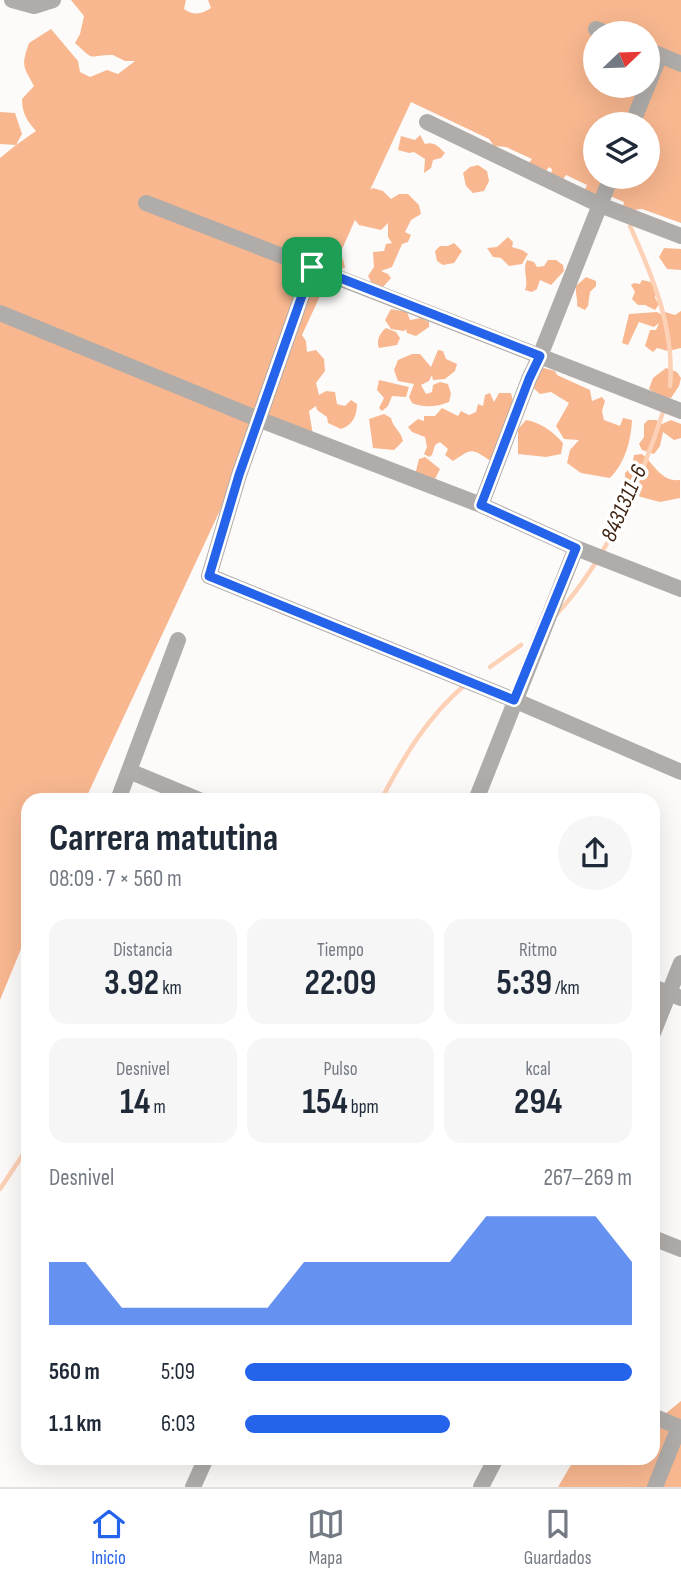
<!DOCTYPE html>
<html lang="es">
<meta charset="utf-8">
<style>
body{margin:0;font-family:"Sofia Sans Condensed",sans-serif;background:#f6f6f7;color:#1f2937;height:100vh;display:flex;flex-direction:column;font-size:26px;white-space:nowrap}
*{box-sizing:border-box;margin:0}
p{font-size:23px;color:#747a83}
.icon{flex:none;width:38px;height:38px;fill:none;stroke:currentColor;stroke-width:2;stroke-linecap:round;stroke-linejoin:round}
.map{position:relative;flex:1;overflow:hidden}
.details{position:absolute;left:21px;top:793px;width:639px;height:672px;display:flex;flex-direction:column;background:#fff;border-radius:21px;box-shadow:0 7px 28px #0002}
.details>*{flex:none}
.needle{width:46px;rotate:67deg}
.controls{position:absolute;left:583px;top:21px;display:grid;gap:14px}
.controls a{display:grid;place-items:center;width:77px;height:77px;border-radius:50%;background:#fff;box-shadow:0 7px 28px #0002;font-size:35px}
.pin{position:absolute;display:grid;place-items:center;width:60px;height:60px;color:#fff;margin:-30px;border-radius:14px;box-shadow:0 4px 10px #0006}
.round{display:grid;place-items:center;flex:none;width:74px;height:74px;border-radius:37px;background:#f6f6f7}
.overview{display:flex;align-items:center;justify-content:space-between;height:119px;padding:0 28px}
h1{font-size:38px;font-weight:700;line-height:52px}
.metrics{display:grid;grid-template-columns:repeat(3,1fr);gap:10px;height:119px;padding:7px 28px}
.metrics div{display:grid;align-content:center;border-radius:18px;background:#f6f6f7;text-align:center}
.metrics b{font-size:35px;font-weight:700}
.metrics small{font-size:19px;font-weight:400}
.metrics p{font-size:19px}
.chart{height:196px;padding:14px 28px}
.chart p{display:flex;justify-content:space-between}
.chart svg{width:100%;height:126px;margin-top:7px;fill:#2563eb;opacity:.7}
ul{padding:0 28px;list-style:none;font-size:23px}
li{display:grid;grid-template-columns:112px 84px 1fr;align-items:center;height:52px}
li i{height:18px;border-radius:9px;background:#2563eb}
.dock{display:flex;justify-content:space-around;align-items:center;height:98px;border-top:2px solid #e0e1e3;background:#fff;font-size:19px;color:#747a83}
.dock a{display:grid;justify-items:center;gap:4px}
.dock .active{color:#2563eb}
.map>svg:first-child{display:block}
.green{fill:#f8b78f;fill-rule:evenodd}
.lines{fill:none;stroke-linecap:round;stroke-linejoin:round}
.stream{stroke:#fdd1b6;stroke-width:4.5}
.street{stroke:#b0aca9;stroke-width:16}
.route-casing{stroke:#fff;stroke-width:14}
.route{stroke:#2563eb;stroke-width:9}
.labels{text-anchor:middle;stroke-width:7;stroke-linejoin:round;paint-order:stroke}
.water-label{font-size:23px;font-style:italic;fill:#3e220f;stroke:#fff}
</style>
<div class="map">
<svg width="681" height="1487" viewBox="0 0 681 1487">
<rect width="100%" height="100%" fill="#fdfbfa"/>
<path class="green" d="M71 0H186L184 9C194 16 202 14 211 8L208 0H681V223L642 209 634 210 623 207 624 202 603 193 597 199 583 194 587 185 566 175 561 182 550 179 552 169 549 167 542 177 527 165 532 159 506 147 494 146 489 139 411 102 370 190 373 188 383 191 391 199 399 194H408L419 205 421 214 411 220 405 232 411 235 408 242 402 244 392 267 381 271 388 274 391 278 383 287 371 282 368 276 374 267 373 252 384 251 386 244 392 243 388 237V223L381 230 359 225 355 220 339 256 343 259 345 268 332 270 302 335 306 341 307 352 316 350 324 359 325 371 316 383 319 395 326 391 335 392 337 404 345 406 351 400 357 404C357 415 353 425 341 429L328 423 327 417 317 410 316 406 309 411 313 435 264 416 85 800H28V932L0 1000V158L16 145 0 144V112L15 113 22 134 16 145 36 131C27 121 22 113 22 99L34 86C23 65 21 67 29 43L51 29 78 61 80 72 90 77 107 70 118 74 135 61H125L113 55C86 55 97 63 75 43L80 34 84 16ZM595 33H648V86H595ZM595 124H648V177H595Z
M420 135 425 144C434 141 439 147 445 153L441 158 433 160 431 168 424 173 425 159 414 152 409 153 398 150 401 136 415 140Z
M478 165 487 171 489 181 484 191 473 193 466 186 463 173 470 167Z
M508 237 513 242 512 247 522 250 528 254 522 264 509 266 501 258 493 257 487 248 497 247Z
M454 243 462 251 454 263 443 265 437 261 435 251 440 246H448Z
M664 248 681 249V270L667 269 659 257Z
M527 260 534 262 537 267 544 266 548 260H556L563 265 564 271 551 285 540 280 537 289 532 292 525 290C529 280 522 270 527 260Z
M586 277 596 281V286L590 292 588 306 585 310 577 306C578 299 575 294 576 286Z
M642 280 651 282 656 292 655 298 659 304 655 310 645 305H638L632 299 635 292 631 285 634 283 640 284Z
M391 309 407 312 410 320 421 318 429 322V327L416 336 407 333 406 329 404 331 391 329 385 320Z
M681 311V348L668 351 657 348 653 352 645 346 650 330H656L659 323 654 327 639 322 628 345 622 343 629 314 657 312 660 314 665 312 675 315Z
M386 328 396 332 400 338 397 345 379 348C376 340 380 333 386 328Z
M438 350 443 351 446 359 457 364 455 371 445 379 433 380 432 375 429 381 421 385 426 394 432 392 433 385 440 382 448 384 451 394 449 402C437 407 424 408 412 403L409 397 414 384 398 381 394 370 398 360 412 354H420L431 367Z
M544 368 555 371 557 375 590 390 592 401 602 397 605 401 602 411 604 420 620 426 623 418 632 420C631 441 625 463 610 478L581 473 567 463 570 450 579 440 564 439 556 426 569 403 551 392 540 394 531 386 534 372Z
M666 368 677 372 681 378 679 386 671 398 661 397 649 389 653 378Z
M379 380 409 387 406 397 392 396 388 406 382 411 379 408 384 398 377 390Z
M490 393 494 402 499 393H511L513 401 498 453 489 460C469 446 470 451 453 461L445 455 448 449 440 442 435 445 432 455 429 457 424 454 427 447 425 437 412 432 408 427 418 419 424 421V416H435L442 408 458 416 461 411 469 415 476 412 478 404 483 406 485 395Z
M384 414 391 418C393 428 401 431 403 441L394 450 373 448 369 419Z
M526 420C542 423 552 431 563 443L561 454 546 457 518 454V429Z
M648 420H656L662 424 671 420 681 424V438L674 440 663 432 660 446 654 454 642 450 639 444 644 437V424Z
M642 454C655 465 661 482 680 480V498L660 502 626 493 625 473 632 466 634 455Z
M425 457 440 469 434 481 415 475 419 459Z
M681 1401V1487H558L575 1458H653V1420L659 1419Z"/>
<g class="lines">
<path class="stream" d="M630 226C653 277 675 329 670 386
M555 616C607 560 641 481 664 409
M490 667 521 645
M381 800C404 756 428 716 466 684
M0 1189 28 1147"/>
<path class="street" d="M12 0 34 6 53 0
M596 29 606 33
M648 50 681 64
M427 122 600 205 681 236
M632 124 660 55
M146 203 681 411
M312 267 239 475 209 576 514 700 681 772
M0 313 258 419 481 505 576 548 476 800
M481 505 529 379 540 356 611 177
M576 548 681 589
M129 771 199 800
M118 800 178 640
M653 987 681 998
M653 1033 681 963
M653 1238 681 1249
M653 1416 681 1428
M193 1487 206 1458
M481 1487 496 1458
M655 1487 679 1427"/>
</g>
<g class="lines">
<g class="route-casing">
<path id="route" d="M312 267 540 356 529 379 481 505 576 548 514 700 209 576 239 475Z"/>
</g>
<use href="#route" class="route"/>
</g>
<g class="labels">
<g class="water-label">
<text transform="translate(623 503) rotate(-66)" y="8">8431311-6</text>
</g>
</g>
</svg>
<div class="controls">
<a><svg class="needle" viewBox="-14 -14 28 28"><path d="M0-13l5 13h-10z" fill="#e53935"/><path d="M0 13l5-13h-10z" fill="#747a83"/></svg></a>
<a><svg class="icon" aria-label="layers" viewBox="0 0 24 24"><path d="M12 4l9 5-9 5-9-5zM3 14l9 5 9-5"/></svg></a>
</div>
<div class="pin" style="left:312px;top:267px;background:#1e9e55"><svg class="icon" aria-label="arrive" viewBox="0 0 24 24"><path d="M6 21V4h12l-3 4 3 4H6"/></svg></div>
<section class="details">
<div class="overview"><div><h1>Carrera matutina</h1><p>08:09 · 7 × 560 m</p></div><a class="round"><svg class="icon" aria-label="share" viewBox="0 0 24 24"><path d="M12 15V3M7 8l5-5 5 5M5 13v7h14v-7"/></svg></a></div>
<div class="metrics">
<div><p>Distancia</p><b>3.92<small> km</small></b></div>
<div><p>Tiempo</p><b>22:09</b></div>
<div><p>Ritmo</p><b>5:39<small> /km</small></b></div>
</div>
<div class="metrics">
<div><p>Desnivel</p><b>14<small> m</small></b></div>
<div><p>Pulso</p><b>154<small> bpm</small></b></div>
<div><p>kcal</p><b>294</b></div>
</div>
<div class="chart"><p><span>Desnivel</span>267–269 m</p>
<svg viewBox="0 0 160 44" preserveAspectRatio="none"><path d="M0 44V22L10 22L20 38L30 38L40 38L50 38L60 38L70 22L80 22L90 22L100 22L110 22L120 6L130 6L140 6L150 6L160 22V44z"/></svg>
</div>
<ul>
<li><b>560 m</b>5:09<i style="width:100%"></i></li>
<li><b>1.1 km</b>6:03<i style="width:53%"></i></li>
</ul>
</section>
</div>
<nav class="dock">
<a class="active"><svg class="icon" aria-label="home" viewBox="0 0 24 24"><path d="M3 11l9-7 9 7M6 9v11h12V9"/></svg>Inicio</a>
<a><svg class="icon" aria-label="map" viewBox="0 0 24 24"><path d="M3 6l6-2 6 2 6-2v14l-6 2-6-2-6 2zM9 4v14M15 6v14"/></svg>Mapa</a>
<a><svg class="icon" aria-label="saved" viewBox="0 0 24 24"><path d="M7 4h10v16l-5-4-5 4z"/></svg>Guardados</a>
</nav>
